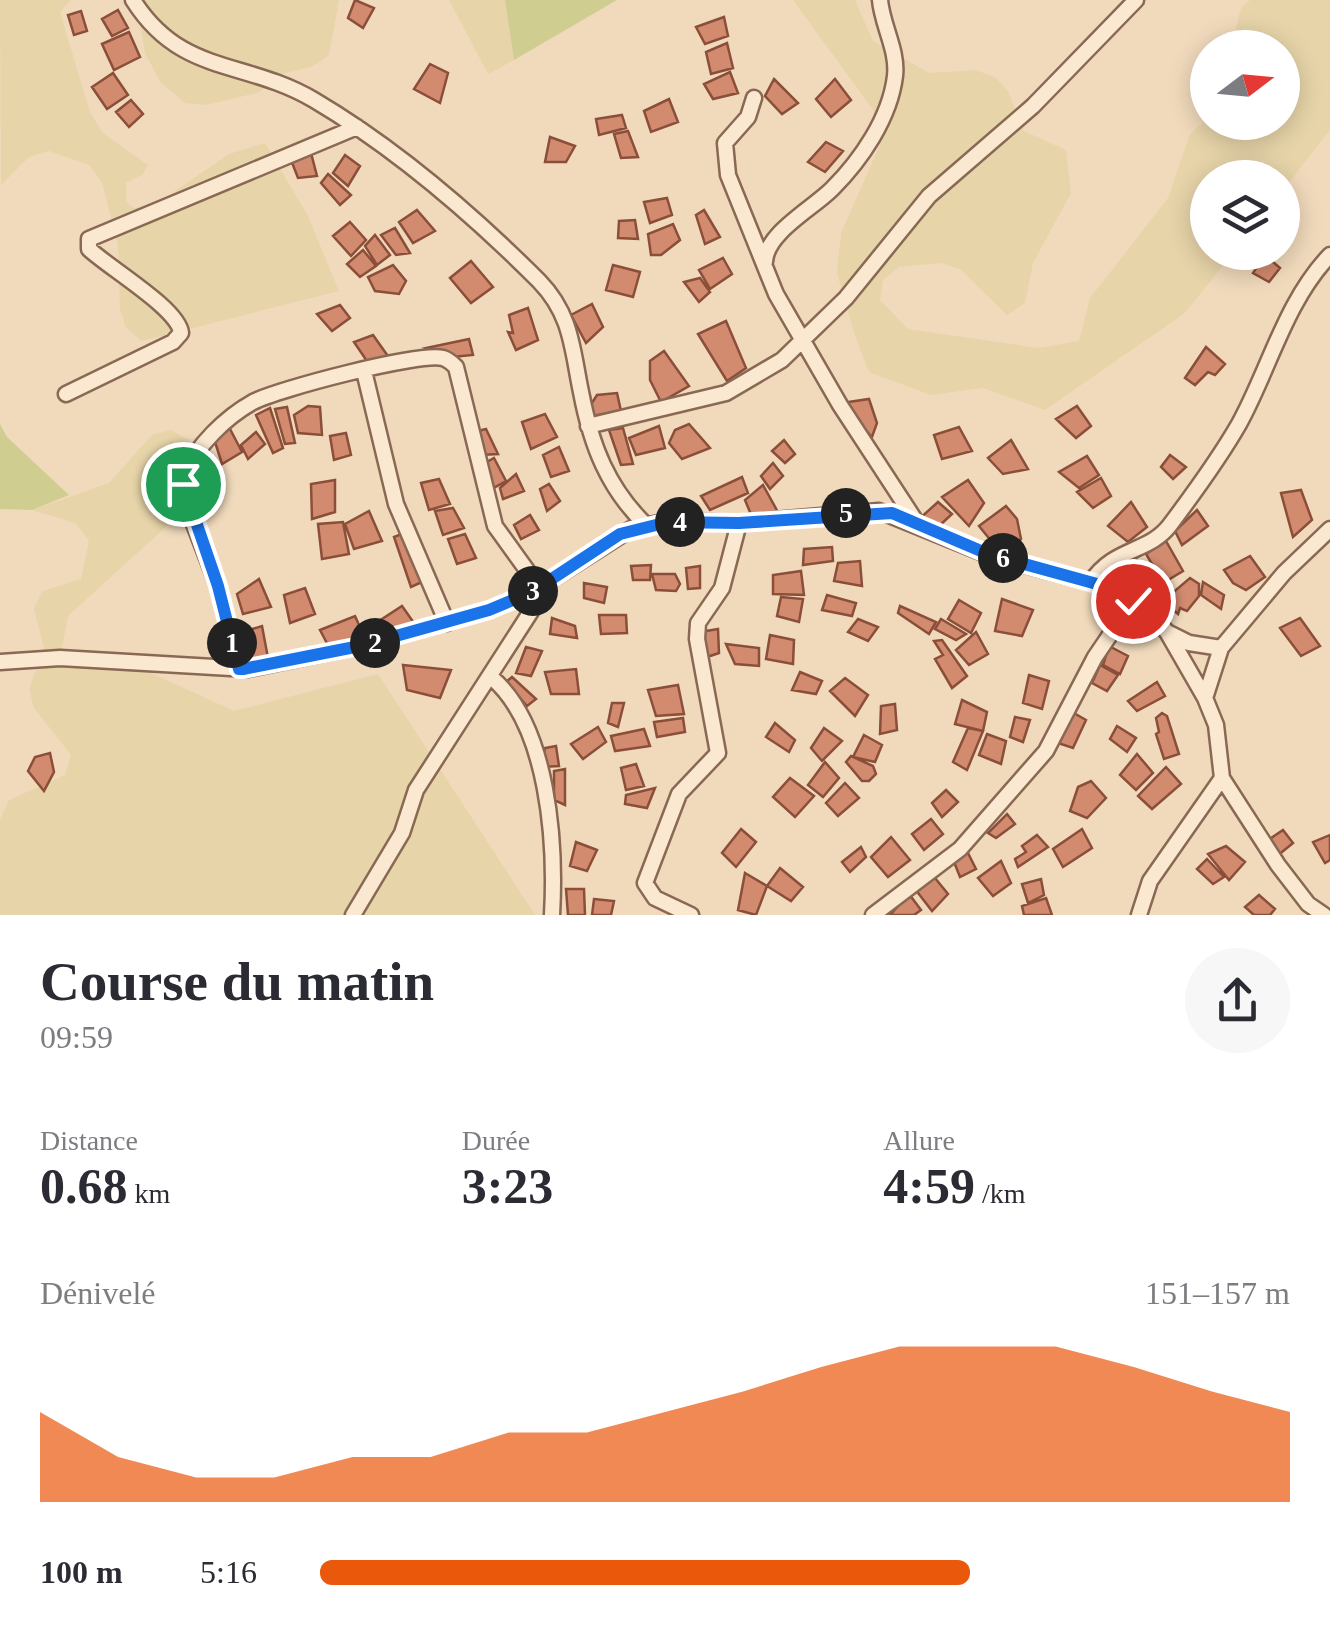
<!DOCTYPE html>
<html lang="fr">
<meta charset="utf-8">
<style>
body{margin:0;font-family:Georgia,serif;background:#f7f7f7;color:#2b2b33;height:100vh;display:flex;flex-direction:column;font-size:38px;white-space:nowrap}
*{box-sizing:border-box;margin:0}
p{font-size:32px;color:#7c7c81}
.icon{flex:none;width:55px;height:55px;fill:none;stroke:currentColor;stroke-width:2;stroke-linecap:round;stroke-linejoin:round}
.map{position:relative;height:915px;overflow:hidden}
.panel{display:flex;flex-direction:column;background:#fff;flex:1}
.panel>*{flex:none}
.needle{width:65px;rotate:74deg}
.fabs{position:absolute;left:1190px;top:30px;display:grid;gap:20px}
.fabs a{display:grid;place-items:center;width:110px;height:110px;border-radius:50%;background:#fff;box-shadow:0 5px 25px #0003;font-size:50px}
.pin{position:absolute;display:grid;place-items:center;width:85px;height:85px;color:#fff;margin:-42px;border:5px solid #fff;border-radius:50%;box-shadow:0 2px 10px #0007}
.km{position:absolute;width:50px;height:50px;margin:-25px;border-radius:50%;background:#222;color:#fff;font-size:28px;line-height:50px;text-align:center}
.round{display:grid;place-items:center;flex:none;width:105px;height:105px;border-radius:52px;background:#f7f7f7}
.summary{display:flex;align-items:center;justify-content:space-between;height:170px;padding:0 40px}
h1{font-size:55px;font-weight:700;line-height:75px}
.metrics{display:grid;grid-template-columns:repeat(3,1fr);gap:15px;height:170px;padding:10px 40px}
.metrics div{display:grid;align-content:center}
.metrics b{font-size:50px;font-weight:700}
.metrics small{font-size:28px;font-weight:400}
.metrics p{font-size:28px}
.chart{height:280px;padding:20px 40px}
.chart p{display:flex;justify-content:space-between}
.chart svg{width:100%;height:180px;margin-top:10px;fill:#ea580c;opacity:.7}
ul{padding:0 40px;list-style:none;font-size:32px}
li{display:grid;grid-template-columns:160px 120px 1fr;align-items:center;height:75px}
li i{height:25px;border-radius:12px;background:#ea580c}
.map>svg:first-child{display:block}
.farmland{fill:#e7d4a9}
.green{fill:#cfce90}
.building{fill:#d28b6f;stroke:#8a4e39;stroke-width:2.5}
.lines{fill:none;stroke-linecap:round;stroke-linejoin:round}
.minor-casing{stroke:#896954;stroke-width:19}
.minor{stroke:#fbe8d0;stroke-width:14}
.route-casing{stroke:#fff;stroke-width:20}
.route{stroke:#1a73e8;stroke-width:12}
</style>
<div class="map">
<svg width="1330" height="915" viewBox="0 0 1330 915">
<rect width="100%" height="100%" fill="#f1dabc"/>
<path class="farmland" d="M0 0H71L60 12 90 112 103 133 148 165 143 174 126 183V202L134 208 155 205 229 154 265 143 308 216 339 291 142 341 126 328 120 309 118 245 102 182 89 165 49 151 29 157 1 185Z
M136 0H339L329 55 313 66 275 76 260 92 207 105 185 103 160 82 145 53Z
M449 0H505L514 60 488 74Z
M793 0H855L873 41 929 73 975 70 995 77 1008 91 1024 131 1066 150 1071 193 1033 263 1025 303 1007 315 960 269 940 263 899 267 883 280 880 300 908 329 1038 348 1079 341 1090 298 1168 198 1190 134 1207 119 1208 122H1282V48L1240 47 1236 28 1241 8 1250 0H1330V130L1283 190 1282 178H1208V252L1233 253 1185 313 1045 410 983 388 931 395 869 372 855 336 837 273 841 233 887 129Z
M171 430 188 440 213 484 68 616 60 658 125 661 234 711 378 674 535 915H0V820L9 800 65 775 71 755 34 708 29 689 44 648 34 609 42 591 81 579 89 540 75 523 32 510 109 483 152 435Z"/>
<path class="green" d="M505 0H617L514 60Z
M0 424 7 437 69 495 32 510 0 509Z"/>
<path class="building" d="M355 0 374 8 363 28 348 18Z
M118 10 128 28 112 36 102 19Z
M81 11 87 31 74 35 68 15Z
M724 17 728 36 705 44 696 27Z
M129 32 140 57 114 70 102 44Z
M727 43 733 68 711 74 706 52Z
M430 64 448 73 440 103 414 89Z
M730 72 738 93 713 99 704 84Z
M113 73 128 95 107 109 92 87Z
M774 79 798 103 782 114 765 96Z
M835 79 851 100 831 117 816 99Z
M669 99 678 122 651 132 644 111Z
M131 100 143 114 129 127 116 112Z
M622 115 626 128 599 135 596 119Z
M628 131 638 157 621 158 614 134Z
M550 137 575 146 566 162H545Z
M826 142 843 151 825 172 808 162Z
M311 153 317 176 298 178 291 160Z
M345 155 360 166 348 186 333 173Z
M328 174 351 195 340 205 321 183Z
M667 198 672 215 650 223 644 202Z
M417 210 435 231 413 243 399 222Z
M704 210 720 237 705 244 696 215Z
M635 220 638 239 618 238 619 221Z
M350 222 366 240 351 256 333 236Z
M673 224 680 240 661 255H651L648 234Z
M395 228 410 253 396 255 381 235Z
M375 235 390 255 377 265 365 246Z
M363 250 376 266 360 277 347 264Z
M1265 255 1280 268 1269 282 1253 273Z
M723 258 732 274 710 289 699 270Z
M471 261 493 287 471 303 450 278Z
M393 265 406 281 399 294 375 291 368 277Z
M613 265 640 272 633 297 606 290Z
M700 278 710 292 699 302 684 282Z
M592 304 603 327 586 343 571 315Z
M340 305 350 318 332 331 317 314Z
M528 308 538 340 516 350 508 332 513 333 509 315Z
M726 321 746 368 727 381 698 334Z
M373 335 390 359 371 367 354 342Z
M469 339 473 355 452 357 426 348Z
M1206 347 1225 364 1215 375 1208 372 1195 385 1185 378Z
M664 351 689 386 661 402 650 380V361Z
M617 393 621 411 592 416 590 406 597 395Z
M869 399 877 423 872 437 845 408 849 402Z
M308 406 320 407 322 435 298 433 294 415Z
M1077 406 1091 426 1076 438 1056 419Z
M287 407 295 443 285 444 275 409Z
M270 408 283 448 273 453 256 415Z
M545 414 557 437 531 449 522 422Z
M689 424 710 448 682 459 669 443 675 430Z
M659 426 665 448 636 455 629 438Z
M229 427 242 452 222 464 215 442Z
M959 427 972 451 942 459 934 435Z
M623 428 633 464 621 465 609 430Z
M486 429 498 454 480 455 474 432Z
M256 432 265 444 248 459 241 445Z
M346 433 351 455 334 460 330 436Z
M784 440 795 454 785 463 772 451Z
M1011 440 1028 469 1003 474 988 458Z
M559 447 569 471 551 477 543 455Z
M1170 455 1186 467 1173 479 1161 467Z
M1087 456 1099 475 1079 488 1059 472Z
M494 458 506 481 490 490 478 467Z
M773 463 783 476 770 489 761 476Z
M516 474 524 491 503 499 500 488Z
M742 477 748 493 710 510 701 496Z
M1101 478 1111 496 1093 508 1077 492Z
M439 479 450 504 429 510 421 483Z
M335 480V512L312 519 311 484Z
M968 480 984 503 969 526 942 497Z
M549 484 560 501 547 511 540 489Z
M763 485 779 514 752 517 745 500Z
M1301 490 1312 520 1293 537 1281 493Z
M938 502 952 514 938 527 918 520Z
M1131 502 1147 527 1128 542 1108 526Z
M1006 506 1017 519 1021 539 1001 553 979 526Z
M453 508 464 528 443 535 435 511Z
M1197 510 1208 526 1182 545 1175 531Z
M369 511 382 541 354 549 345 524Z
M530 515 539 530 521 539 514 525Z
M343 522 349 554 322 559 318 524Z
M404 533 424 581 411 587 394 537Z
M465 534 476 558 457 564 448 539Z
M1166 541 1183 571 1163 583 1146 554Z
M832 547 833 561 803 565 804 549Z
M1250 556 1265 577 1246 590 1233 583 1224 570Z
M1137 560 1147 578 1129 588 1119 571Z
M860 561 862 586 834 581 838 563Z
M651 565 650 580H633L631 566Z
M700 566V588L688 589 686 568Z
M801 571 804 595 773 594V575Z
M652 574H675L680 584 676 591 656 590Z
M1190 578 1199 584V596L1187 611 1180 608 1178 614 1163 601Z
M259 579 271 607 243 614 237 594Z
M1203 582 1224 595 1221 609 1201 595Z
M584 583 607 587 604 603 584 598Z
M305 588 315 614 290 623 284 595Z
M827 595 856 603 852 616 822 610Z
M781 597 803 599 799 622 777 616Z
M1002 599 1033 610 1022 636 995 631Z
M959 600 981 613 971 633 948 619Z
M402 606 414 623 384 637 376 623Z
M900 606 936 622 929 634 898 613Z
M599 615H626L627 633 601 634Z
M355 616 364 636 330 649 320 630Z
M552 618 575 626 577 638 550 634Z
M1300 618 1320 646 1301 656 1280 628Z
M858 619 878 627 868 641 848 632Z
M941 619 966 634 956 640 935 629Z
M262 626 268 658 244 665 243 632Z
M718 629 719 653 704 658 700 632Z
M976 632 988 654 969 665 956 650Z
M770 635 794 640 793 664 766 659Z
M942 640 967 676 952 688 935 659 943 655 934 641Z
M726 644 759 648V666L735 664Z
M1109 646 1128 656 1120 674 1103 665Z
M526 647 542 651 531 676 516 673Z
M403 665 451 670 440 698 407 690Z
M1100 665 1118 675 1107 691 1092 683Z
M576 669 579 694H551L545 672Z
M800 672 822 681 816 694 792 690Z
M1029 675 1049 681 1042 709 1023 703Z
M512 677 536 699 527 706 506 682Z
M845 678 868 695 855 716 830 691Z
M1157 682 1165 696 1137 711 1128 701Z
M678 685 684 714 656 716 648 690Z
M962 700 987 712 983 731 955 724Z
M612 703H624L618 727 608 723Z
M895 704 897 730 880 734 881 706Z
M1072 712 1086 720 1073 748 1055 742Z
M1162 713 1167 716 1179 754 1164 759 1156 734 1159 732 1156 718Z
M1015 717 1030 720 1023 742 1010 737Z
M683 718 685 732 657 737 654 722Z
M775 723 795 740 789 752 766 737Z
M1117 726 1136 738 1127 752 1110 739Z
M598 727 606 742 583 759 571 744Z
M824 728 842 741 822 761 811 748Z
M968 728 983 731 967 770 953 762Z
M644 729 650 746 615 751 611 736Z
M987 734 1006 741 1001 764 979 755Z
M864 735 882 745 875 762 853 757Z
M556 746 559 766 541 767 545 748Z
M50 753 54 772 44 791 28 771 35 757Z
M1137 754 1153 773 1136 790 1120 775Z
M851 756 873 766 876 774 869 781H862L846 762Z
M825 762 839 778 823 797 808 785Z
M636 764 644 786 626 790 621 768Z
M1166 767 1181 784 1152 809 1138 796Z
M565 769V805L554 800V771Z
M790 778 814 796 795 817 773 797Z
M1091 781 1106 798 1087 818 1070 811 1078 787Z
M845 783 859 798 838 816 826 803Z
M655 788 647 808 625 804 626 795Z
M946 790 958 802 942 817 932 803Z
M1007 814 1015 824 996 838 988 833Z
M931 819 943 834 924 850 912 834Z
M741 829 756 842 736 867 722 853Z
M1082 829 1092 848 1063 867 1053 849Z
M1283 830 1293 843 1276 857 1265 842Z
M1037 835 1048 847 1018 867 1015 859 1026 852 1022 846Z
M1330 835V860L1325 863 1313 842Z
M891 837 910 860 888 877 871 857Z
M576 842 597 850 587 871 570 866Z
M1226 846 1245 862 1229 880 1208 854Z
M861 847 866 857 850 872 842 862Z
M968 853 976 869 960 877 954 862Z
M1207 859 1224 877 1213 884 1197 869Z
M1001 861 1011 883 993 896 978 878Z
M780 868 803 887 791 901 767 886Z
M745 873 767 886 756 915 738 910Z
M935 878 948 894 932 911 915 889Z
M1041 879 1044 895 1028 903 1022 884Z
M566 889H584L585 915H568Z
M909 894 921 910 914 915H890Z
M1259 895 1275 909 1270 915H1254L1245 907Z
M1046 898 1052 915H1024L1022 906Z
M594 899 614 901 611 915H592Z"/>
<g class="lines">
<g class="minor-casing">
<path id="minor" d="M133 0C181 76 244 59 314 100 397 149 471 213 539 281 572 315 572 349 581 392 591 445 608 489 647 526
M754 98 748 117 725 143 728 175 776 294 840 405 917 523
M765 262C766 233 812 209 832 189 861 160 890 118 895 76 898 50 882 25 880 0
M364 371 396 504 447 623
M66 394 173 342 181 333C179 309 109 268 89 249V239L357 127
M588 426 726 393 782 360 846 298 929 196 1033 106 1136 0
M1091 582C1114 547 1149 553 1170 525 1194 493 1219 459 1239 424 1269 370 1285 302 1330 255
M1169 633 1189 643 1221 648
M0 662 60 658 248 669 360 646 489 610 532 592 631 529 668 521 739 523 879 511 988 555 1097 584 1145 608 1167 632 1205 698
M239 669 218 586 194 524 184 475C196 446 226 417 253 402 278 389 419 352 443 358 449 360 452 363 456 367L495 526 539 587
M491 677C549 726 556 844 552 915
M353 915 402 833 416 790 548 585
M691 915 655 898 645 883 679 794 718 753 697 639 698 623 722 588 739 523
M873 915 960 849 1046 751 1095 657 1133 601
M1139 915 1150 881 1222 778
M1324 915 1308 904 1278 865 1222 778 1216 725 1205 698 1221 648 1284 573 1330 529"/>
</g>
<use href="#minor" class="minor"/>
</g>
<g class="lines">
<g class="route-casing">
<path id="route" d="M183 484 218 586 239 669H243L360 646 489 610 532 592 620 534 668 522 739 523 892 513 988 554 1097 584 1133 601"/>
</g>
<use href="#route" class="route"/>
</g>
</svg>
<div class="fabs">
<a><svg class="needle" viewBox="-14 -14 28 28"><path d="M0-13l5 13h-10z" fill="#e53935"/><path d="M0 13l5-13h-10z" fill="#7c7c81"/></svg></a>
<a><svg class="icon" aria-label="layers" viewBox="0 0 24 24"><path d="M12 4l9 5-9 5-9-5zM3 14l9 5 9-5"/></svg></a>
</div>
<div class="pin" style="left:183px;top:484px;background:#1e9e55"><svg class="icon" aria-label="arrive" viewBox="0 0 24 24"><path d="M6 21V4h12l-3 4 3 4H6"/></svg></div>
<div class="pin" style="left:1133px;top:601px;background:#d93025"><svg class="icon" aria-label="check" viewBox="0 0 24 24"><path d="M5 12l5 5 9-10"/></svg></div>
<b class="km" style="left:232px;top:643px">1</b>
<b class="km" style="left:375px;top:643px">2</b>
<b class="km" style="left:533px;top:591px">3</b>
<b class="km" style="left:680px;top:522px">4</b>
<b class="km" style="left:846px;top:513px">5</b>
<b class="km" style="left:1003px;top:558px">6</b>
</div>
<section class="panel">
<div class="summary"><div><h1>Course du matin</h1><p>09:59</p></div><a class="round"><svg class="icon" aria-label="share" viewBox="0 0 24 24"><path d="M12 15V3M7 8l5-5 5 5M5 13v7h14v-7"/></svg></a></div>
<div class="metrics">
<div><p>Distance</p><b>0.68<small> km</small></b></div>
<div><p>Durée</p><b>3:23</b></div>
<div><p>Allure</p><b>4:59<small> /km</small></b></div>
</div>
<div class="chart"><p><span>Dénivelé</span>151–157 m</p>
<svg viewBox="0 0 160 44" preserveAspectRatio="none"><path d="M0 44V22L10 33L20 38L30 38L40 33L50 33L60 27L70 27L80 22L90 17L100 11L110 6L120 6L130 6L140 11L150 17L160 22V44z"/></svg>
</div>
<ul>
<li><b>100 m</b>5:16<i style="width:67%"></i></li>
</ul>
</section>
